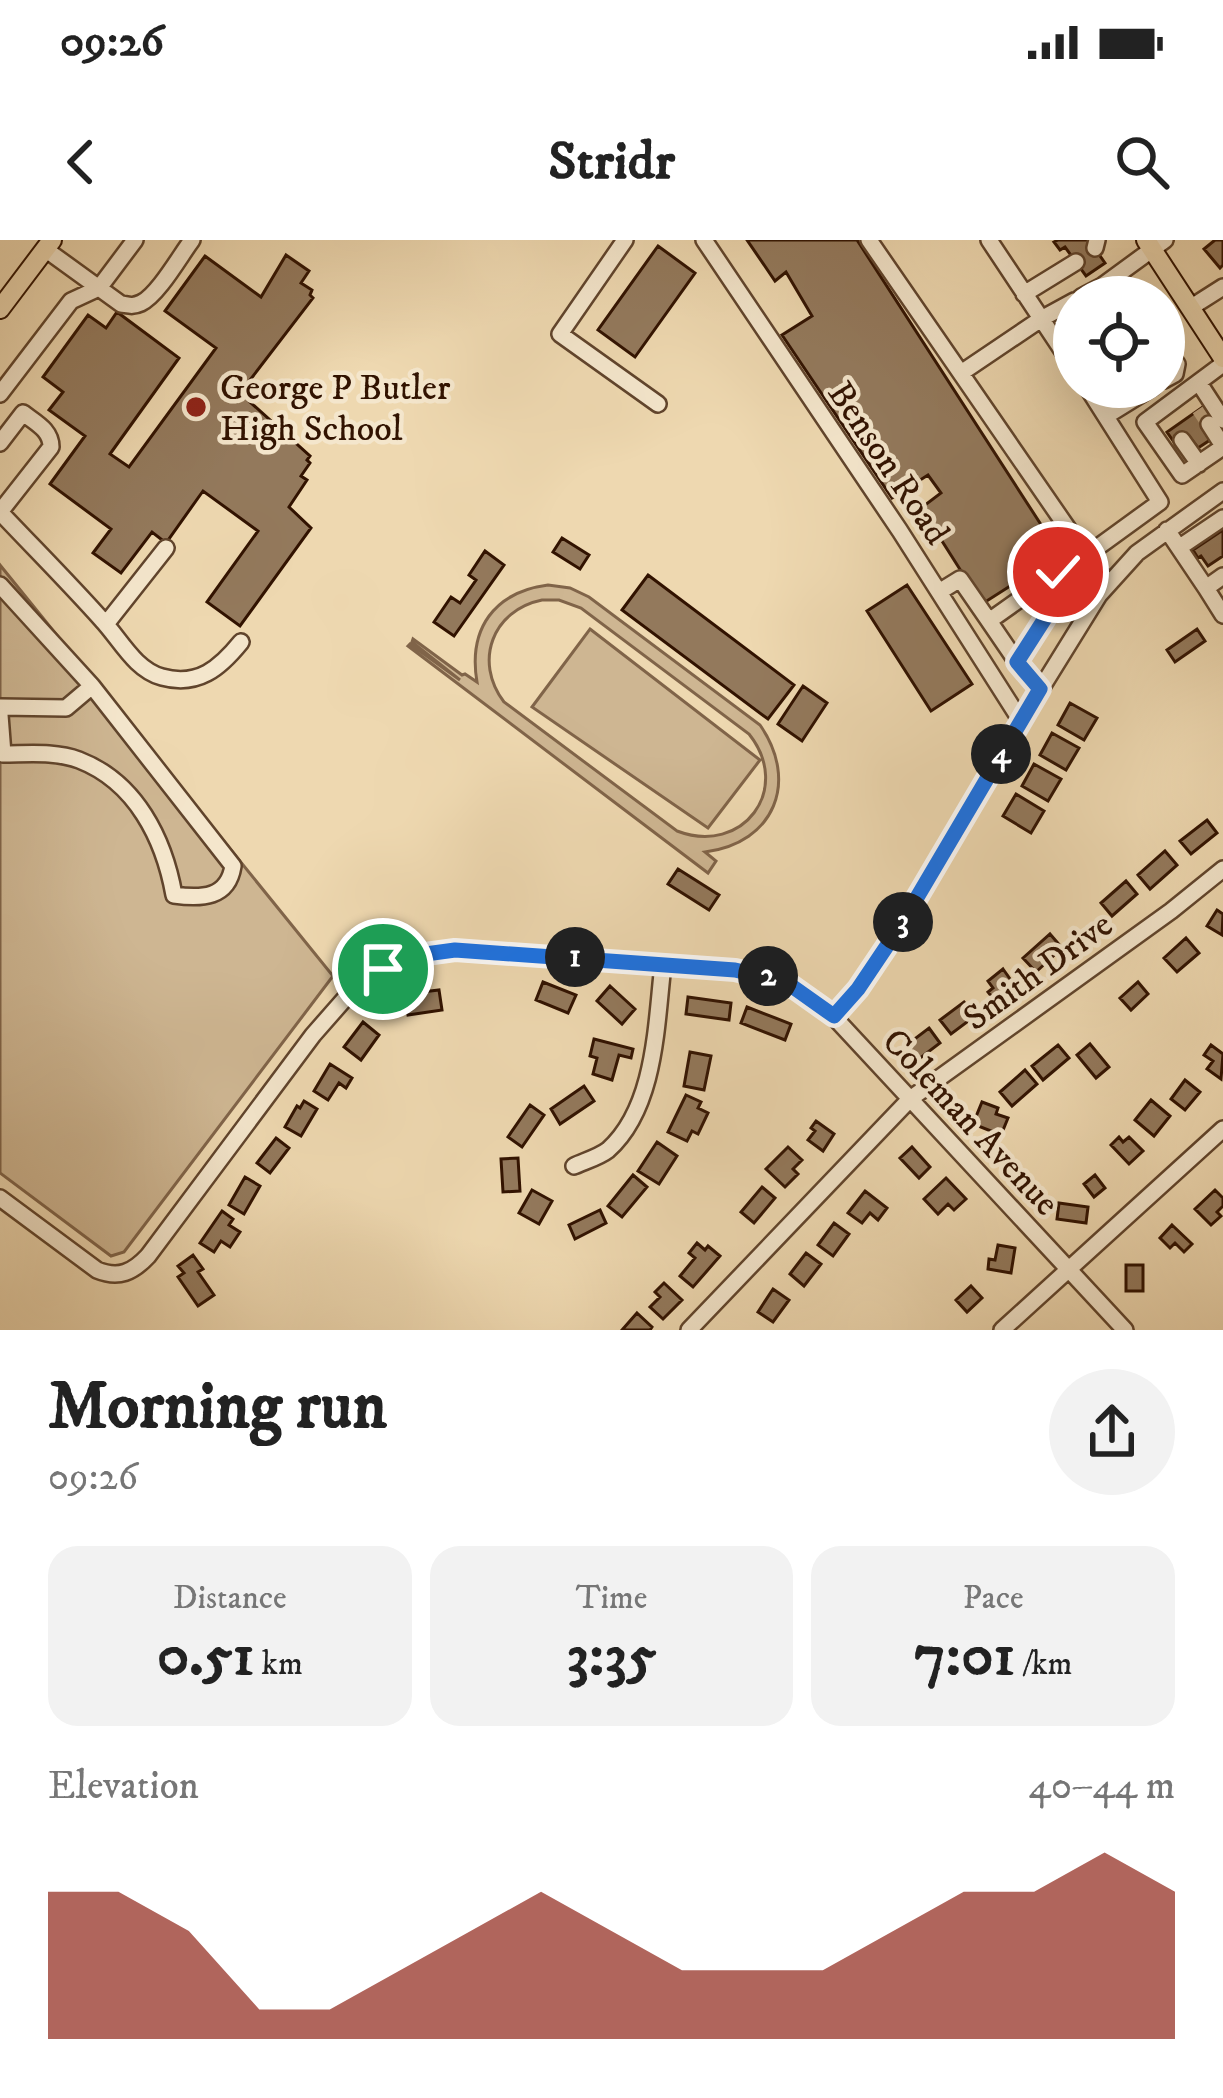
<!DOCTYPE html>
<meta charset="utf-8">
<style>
body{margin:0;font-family:"IM FELL DW Pica",serif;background:#f2f2f2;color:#222;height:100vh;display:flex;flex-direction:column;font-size:45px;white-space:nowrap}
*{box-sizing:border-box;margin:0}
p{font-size:39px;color:#767676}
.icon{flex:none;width:66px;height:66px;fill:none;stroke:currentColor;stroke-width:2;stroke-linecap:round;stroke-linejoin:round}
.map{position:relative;height:1090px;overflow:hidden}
.drawer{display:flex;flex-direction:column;background:#fff;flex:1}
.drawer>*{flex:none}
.fabs{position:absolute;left:1053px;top:36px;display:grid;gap:24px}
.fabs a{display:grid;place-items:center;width:132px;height:132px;border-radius:50%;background:#fff;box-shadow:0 12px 48px #0002;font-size:60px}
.pin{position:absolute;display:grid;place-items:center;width:102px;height:102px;color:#fff;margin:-51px;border:6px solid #fff;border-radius:50%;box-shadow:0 3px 12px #0007}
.km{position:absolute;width:60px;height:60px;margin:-30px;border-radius:50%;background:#222;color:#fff;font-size:33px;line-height:60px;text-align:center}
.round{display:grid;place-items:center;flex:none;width:126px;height:126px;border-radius:63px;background:#f2f2f2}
.head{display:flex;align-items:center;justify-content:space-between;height:204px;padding:0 48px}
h1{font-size:66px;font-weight:700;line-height:90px}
.figures{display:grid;grid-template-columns:repeat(3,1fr);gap:18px;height:204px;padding:12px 48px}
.figures div{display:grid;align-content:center;border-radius:30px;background:#f2f2f2;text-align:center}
.figures b{font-size:60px;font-weight:700}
.figures small{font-size:33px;font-weight:400}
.figures p{font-size:33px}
.chart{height:336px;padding:24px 48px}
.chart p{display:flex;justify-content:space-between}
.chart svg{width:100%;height:216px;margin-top:12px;fill:#8f2418;opacity:.7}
.status{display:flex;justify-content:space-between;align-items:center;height:84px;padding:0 60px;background:#fff;direction:ltr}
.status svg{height:33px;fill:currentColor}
header{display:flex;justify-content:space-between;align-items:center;height:156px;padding:0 48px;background:#fff;font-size:54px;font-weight:700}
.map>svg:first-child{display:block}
.green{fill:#ceb692;stroke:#806449;stroke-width:3;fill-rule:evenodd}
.building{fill:#93795c;stroke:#311200;stroke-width:3}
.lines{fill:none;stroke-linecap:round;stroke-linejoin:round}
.minor-tunnel{stroke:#c8b08d;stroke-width:15;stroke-dasharray:15 8;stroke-linecap:butt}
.minor-casing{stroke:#60442c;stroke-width:20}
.major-casing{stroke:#311200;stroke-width:22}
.minor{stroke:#f4e6cc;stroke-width:15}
.major{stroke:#eed8b0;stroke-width:18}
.route-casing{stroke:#fff;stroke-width:24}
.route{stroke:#1a73e8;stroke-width:15}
.poi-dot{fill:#8f2418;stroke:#f4e6cc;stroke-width:4.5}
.labels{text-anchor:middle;stroke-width:9;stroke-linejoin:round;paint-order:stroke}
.poi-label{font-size:36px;fill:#311200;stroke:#f4e6cc;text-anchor:start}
.street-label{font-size:36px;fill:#311200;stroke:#f4e6cc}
</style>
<div class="status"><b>09:26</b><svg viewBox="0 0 49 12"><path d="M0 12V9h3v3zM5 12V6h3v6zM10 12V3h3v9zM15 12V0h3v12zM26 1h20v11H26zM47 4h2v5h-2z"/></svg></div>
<header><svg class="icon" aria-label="back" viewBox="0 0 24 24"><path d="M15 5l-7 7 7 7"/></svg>Stridr<svg class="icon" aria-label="search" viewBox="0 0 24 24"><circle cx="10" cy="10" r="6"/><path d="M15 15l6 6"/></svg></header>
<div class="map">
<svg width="1223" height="1090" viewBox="0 0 1223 1090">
<rect width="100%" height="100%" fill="#eed8b0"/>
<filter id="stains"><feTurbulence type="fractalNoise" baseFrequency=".00167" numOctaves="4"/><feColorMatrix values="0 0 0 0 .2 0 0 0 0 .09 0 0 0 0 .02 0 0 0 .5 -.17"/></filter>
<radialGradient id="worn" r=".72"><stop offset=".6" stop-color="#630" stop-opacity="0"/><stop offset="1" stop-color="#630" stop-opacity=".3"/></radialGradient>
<path class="green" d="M0 325 333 736 124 1012 111 1016 0 933Z
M548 345 570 348 589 357 760 485C799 541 775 603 705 612L716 621 708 633 408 406 410 404 460 440 412 402 413 399 462 435 465 434 477 442C468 389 494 352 548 345ZM542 360H559L581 368 749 494C793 549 743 616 677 591L504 462C473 421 493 370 542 360Z
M590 389 760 520 708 588 532 467Z"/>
<path class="building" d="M747 0H857L1060 314 982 364 921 268 941 253 928 235 892 258 782 95 812 76 786 32 775 41Z
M1058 0H1089L1105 23 1086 36 1065 7 1060 10 1054 2Z
M1215 0H1223V25L1220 28 1204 9Z
M658 6 695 33 635 117 598 90Z
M286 15 309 31 301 43 312 50 310 55 313 58 240 153 310 216 307 220 310 223 301 236 307 240 289 267 311 288 240 386 207 362 258 291 203 251 166 303 152 292 121 333 93 313 111 289 50 244 85 196 49 170 63 152 43 137 88 75 106 88 117 72 179 118 110 214 129 227 216 108 165 71 205 16 261 57Z
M1207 164 1217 178 1202 188 1210 200 1198 208 1189 196 1176 205 1167 192Z
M1223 290V316L1208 326 1201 316 1198 318 1193 310Z
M562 298 589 315 580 329 553 312Z
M485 311 504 325 454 396 434 382 451 357 460 363 476 340 469 335Z
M648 335 794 445 768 479 622 370Z
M907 345 972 444 931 471 867 371Z
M1197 389 1205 401 1175 422 1167 410Z
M803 446 827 463 802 501 778 484Z
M1070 463 1097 478 1084 500 1058 485Z
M1052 493 1079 508 1066 530 1040 515Z
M1034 524 1061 539 1048 561 1022 546Z
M1016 554 1044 571 1031 593 1003 576Z
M1207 580 1217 593 1191 614 1180 601Z
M1165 611 1177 625 1150 649 1138 635Z
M678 629 719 655 709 670 668 644Z
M1126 641 1137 654 1112 676 1101 663Z
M1217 670 1223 674 1222 695 1207 686Z
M1050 694 1062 708 1036 732 1023 718Z
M1186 698 1199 713 1177 732 1164 718Z
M1003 729 1015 746 995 761 988 752 993 748 988 741Z
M543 742 576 755 568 773 536 760Z
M1138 742 1148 754 1131 770 1120 758Z
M610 746 635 769 622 784 597 761Z
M439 750 442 770 408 775 405 754Z
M688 757 731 763 729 780 686 774Z
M964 762 975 776 951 794 940 780Z
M747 767 791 784 785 800 741 783Z
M363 782 379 795 361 820 344 807Z
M929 788 940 803 915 822 904 807Z
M594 799 633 809 631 818 619 815 612 840 593 834 597 818 590 816Z
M1090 804 1109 827 1096 838 1077 815Z
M1058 805 1069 818 1043 840 1032 826Z
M1211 805 1223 814 1221 839 1207 829 1213 821 1204 815Z
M690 812 711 816 704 850 684 846Z
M330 824 352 838 346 848 339 843 328 860 314 851Z
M1025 830 1037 844 1012 866 1000 852Z
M1185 840 1200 852 1185 870 1171 859Z
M584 846 594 861 560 884 551 869Z
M686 855 701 862 698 868 708 873 698 894 692 891 687 901 668 892Z
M1151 860 1170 876 1154 896 1135 880Z
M304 861 317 869 301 896 285 887 297 866 300 868Z
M982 862 998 868 996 874 1008 878 1001 895 973 884Z
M530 865 544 875 522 907 508 897Z
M816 881 834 894 823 911 808 900 815 891 811 888Z
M1119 897 1123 902 1129 897 1143 911 1129 924 1111 905Z
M276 898 289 908 270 933 257 923Z
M657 902 677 916 659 944 638 931Z
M788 907 802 920 793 929 798 934 785 947 766 929Z
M912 907 930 927 919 938 900 918Z
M518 918 520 951 503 952 501 919Z
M633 935 647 947 622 977 608 966Z
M1095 935 1105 948 1094 957 1084 944Z
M245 937 260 946 244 974 229 965Z
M946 938 966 959 954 970 948 964 938 974 924 959Z
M762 947 775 958 754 983 741 972Z
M532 950 552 961 539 984 519 973Z
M1215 950 1223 958V966L1217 972 1221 976 1211 985 1195 969Z
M865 951 887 968 878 980 870 973 862 983 848 973Z
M1059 963 1088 967 1086 983 1057 979Z
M600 970 606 983 575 999 569 985Z
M222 971 233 979 229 985 240 992 230 1007 221 1001 214 1012 200 1003Z
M834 983 849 994 833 1016 818 1005Z
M1172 985 1192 1004 1184 1012 1175 1003 1170 1008 1160 998Z
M697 1003 705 1010 708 1006 720 1016 693 1047 680 1036 695 1018 689 1013Z
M998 1005 1015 1008 1011 1033 988 1029 989 1019 995 1020Z
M806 1013 821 1024 804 1046 790 1034Z
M193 1015 203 1029 198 1032 214 1055 198 1066 178 1037 184 1033 178 1026Z
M1126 1025H1143V1051H1126Z
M664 1043 682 1060 663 1079 650 1067 660 1057 655 1052Z
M971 1046 982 1058 967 1072 956 1060Z
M773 1049 789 1060 773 1082 758 1072Z
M637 1073 652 1087 650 1090H622Z"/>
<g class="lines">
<path class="minor-tunnel" d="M1199 169 1209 184"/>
<g class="minor-casing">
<path id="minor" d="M625 0 560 94 658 164
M704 0 900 291 1021 481
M869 0 1095 328 1109 343
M989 0 1074 128
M1095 8 1097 0
M45 9 121 64C129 65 132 67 141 63 158 55 180 16 192 0
M1024 54 1076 22
M1081 57 1102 46 1165 0
M1190 68 1223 47
M1164 106 1177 124 1175 134 1164 140
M1223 124 1145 182 1182 235 1223 207
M961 133 1041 79 1074 61
M1199 143 1223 180
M1087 147 1160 262 1087 315
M0 154 71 61 99 48 135 0
M1106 176 1153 147
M1209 184 1223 206
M1182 200 1199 224
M0 203 23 173C36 183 51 190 51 207L0 272
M0 272C34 308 69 343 102 380 120 399 135 430 162 437 198 447 220 428 241 402
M1167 290 1206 348 1223 336
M1180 307 1223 278
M0 345 92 446 66 468 0 467
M1206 348 1223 375
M939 352 960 339 989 381
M106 384 166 308
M1017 422 1067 344 1058 332 989 381 1017 422 1040 449
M0 475 3 514C28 514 55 511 79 520 136 542 164 599 174 655 202 659 228 658 233 626L92 446
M834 777 877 723 899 688 1021 481 1099 355 1137 313 1223 251
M574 926C585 921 599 917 608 910 656 867 656 784 663 725
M0 958 97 1030C119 1039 133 1032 148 1016L313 795 349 754 398 721 431 712 455 710 735 730 786 742 834 777 1125 1090
M689 1090 910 859 1171 671 1223 629
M1002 1090 1223 889"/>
</g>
<g class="major-casing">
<path id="major" d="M1146 0 1223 118
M0 69 52 0"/>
</g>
<use href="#minor" class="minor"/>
<use href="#major" class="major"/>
</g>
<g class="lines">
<g class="route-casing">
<path id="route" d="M383 729 411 716 455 710 735 730 786 742 834 776 858 749 899 688 1040 449 1017 422 1067 344 1058 332"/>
</g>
<use href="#route" class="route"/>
</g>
<circle class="poi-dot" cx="196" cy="167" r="12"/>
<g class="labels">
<g class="poi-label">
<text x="220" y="159">George P Butler<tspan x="220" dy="41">High School</tspan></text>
</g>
<g class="street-label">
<text transform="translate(890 222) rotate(56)" y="13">Benson Road</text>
<text transform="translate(1037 730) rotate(-36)" y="13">Smith Drive</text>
<text transform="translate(972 881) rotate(47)" y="13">Coleman Avenue</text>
</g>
</g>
<rect width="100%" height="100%" filter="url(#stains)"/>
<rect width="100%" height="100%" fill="url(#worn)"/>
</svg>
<div class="fabs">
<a><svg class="icon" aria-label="locate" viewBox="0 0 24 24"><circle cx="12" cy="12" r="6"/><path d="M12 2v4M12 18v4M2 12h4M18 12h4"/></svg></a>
</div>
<div class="pin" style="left:383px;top:729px;background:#1e9e55"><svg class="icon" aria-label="arrive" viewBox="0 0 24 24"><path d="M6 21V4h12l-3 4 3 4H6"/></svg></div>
<div class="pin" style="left:1058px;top:332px;background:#d93025"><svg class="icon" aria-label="check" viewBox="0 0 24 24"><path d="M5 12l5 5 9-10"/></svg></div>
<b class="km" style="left:575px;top:717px">1</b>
<b class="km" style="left:768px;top:736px">2</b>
<b class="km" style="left:903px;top:682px">3</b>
<b class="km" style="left:1001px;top:514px">4</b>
</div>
<section class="drawer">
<div class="head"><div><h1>Morning run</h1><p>09:26</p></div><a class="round"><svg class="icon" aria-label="share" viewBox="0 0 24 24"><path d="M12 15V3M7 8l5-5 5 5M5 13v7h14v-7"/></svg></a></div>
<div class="figures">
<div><p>Distance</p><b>0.51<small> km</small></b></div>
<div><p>Time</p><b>3:35</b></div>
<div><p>Pace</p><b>7:01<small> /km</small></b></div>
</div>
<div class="chart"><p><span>Elevation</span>40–44 m</p>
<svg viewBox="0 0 160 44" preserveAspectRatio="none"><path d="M0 44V14L10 14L20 22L30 38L40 38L50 30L60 22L70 14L80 22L90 30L100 30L110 30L120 22L130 14L140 14L150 6L160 14V44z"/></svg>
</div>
</section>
